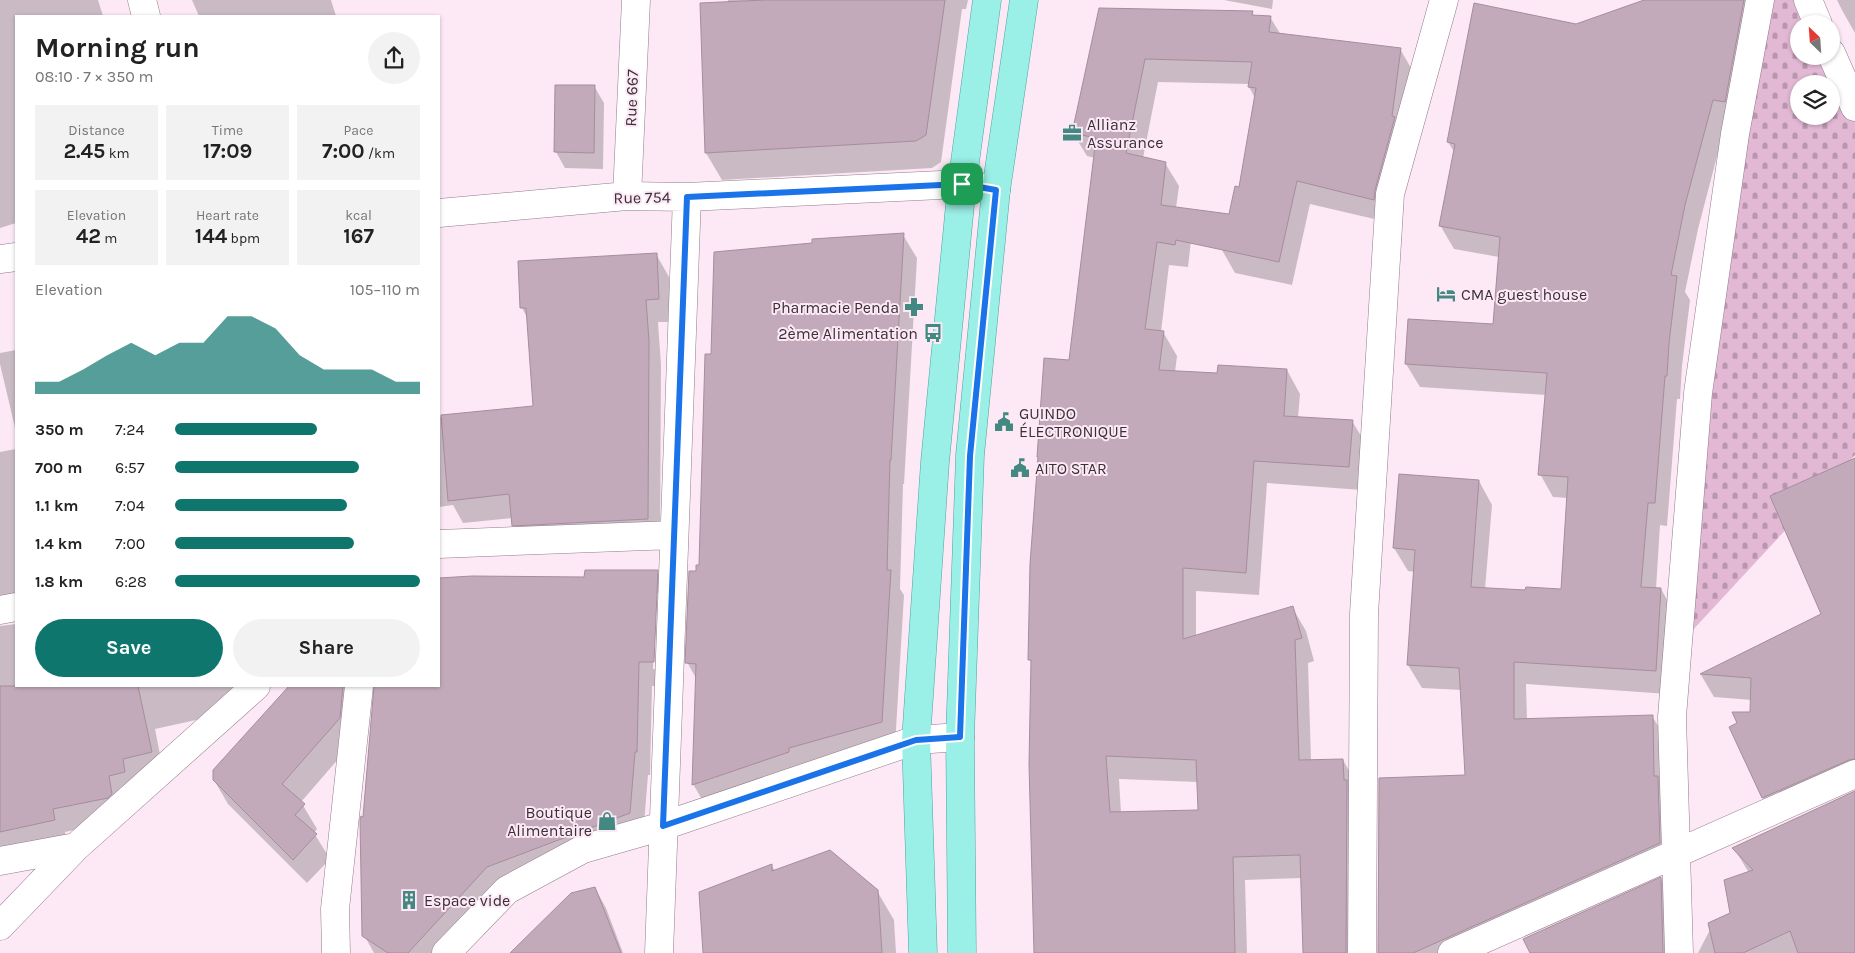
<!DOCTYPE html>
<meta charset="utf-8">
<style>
body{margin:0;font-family:Karla,sans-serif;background:#f2f2f2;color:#222;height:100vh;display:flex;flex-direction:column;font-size:19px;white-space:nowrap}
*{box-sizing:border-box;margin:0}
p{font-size:16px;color:#767676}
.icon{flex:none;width:28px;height:28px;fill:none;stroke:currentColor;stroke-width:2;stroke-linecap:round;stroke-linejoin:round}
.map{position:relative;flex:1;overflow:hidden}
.details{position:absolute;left:15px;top:15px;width:425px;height:672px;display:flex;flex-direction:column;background:#fff;border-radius:0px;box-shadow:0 1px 4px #0004}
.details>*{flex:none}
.needle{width:32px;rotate:335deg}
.buttons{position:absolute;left:1790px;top:15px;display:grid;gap:10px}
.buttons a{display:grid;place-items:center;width:50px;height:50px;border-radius:50%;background:#fff;box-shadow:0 1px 4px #0004;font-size:25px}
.pin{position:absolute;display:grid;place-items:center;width:42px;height:42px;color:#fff;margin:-21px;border-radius:10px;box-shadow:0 2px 8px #0006}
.round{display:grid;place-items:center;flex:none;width:52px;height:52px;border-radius:26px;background:#f2f2f2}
.headline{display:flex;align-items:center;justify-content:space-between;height:85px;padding:0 20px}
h1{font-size:28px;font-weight:700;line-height:38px}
.stats{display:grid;grid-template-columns:repeat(3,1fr);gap:8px;height:85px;padding:5px 20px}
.stats div{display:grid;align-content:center;border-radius:0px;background:#f2f2f2;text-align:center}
.stats b{font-size:21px;font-weight:700}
.stats small{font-size:14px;font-weight:400}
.stats p{font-size:14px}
.chart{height:140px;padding:10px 20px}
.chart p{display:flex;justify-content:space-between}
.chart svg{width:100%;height:90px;margin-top:5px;fill:#0f766e;opacity:.7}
.cta{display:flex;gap:10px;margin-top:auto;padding:10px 20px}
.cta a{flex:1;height:58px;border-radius:30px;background:#0f766e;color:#fff;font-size:20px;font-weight:700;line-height:58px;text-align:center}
.cta a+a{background:#f2f2f2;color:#222}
ul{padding:0 20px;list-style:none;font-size:16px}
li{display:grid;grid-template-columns:80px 60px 1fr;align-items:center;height:38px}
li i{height:12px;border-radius:6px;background:#0f766e}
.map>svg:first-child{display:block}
.cemetery{fill:url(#cemetery-stones);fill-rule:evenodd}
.shadow{fill:#0003;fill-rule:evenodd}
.building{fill:#c3aabb;stroke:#a58d9d;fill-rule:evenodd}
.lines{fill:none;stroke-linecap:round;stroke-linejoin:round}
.street-casing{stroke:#927b8a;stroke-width:29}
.primary-casing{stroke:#4ca59e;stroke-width:29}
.street{stroke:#fff;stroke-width:28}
.primary{stroke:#9aefe6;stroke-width:28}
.route-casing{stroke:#fff;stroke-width:10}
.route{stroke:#1a73e8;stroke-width:6}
.labels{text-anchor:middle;stroke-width:4;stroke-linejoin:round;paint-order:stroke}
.street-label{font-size:16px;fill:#3a3137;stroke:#fde9f6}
.poi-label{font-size:16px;fill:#3a3137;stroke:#fde9f6;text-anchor:start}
</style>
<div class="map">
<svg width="1855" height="953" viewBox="0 0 1855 953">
<defs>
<pattern id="cemetery-stones" width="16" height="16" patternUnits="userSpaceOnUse" patternTransform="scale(1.25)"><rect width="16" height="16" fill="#e2b8d5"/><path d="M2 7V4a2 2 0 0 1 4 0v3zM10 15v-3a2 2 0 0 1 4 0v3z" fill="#b896ae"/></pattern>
</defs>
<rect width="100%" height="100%" fill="#fde9f6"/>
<path class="cemetery" d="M1762 0H1808L1818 24H1799V56H1831L1855 107V455L1678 646ZM1799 84H1831V116H1799Z"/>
<path class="shadow" d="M0 0H98L103 16H16V223L0 228Z
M192 0H331L336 16H199Z
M728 0H968L966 9H962L941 162 932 168 722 180 706 153 701 4 728 3Z
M1224 0H1273L1272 9Z
M1648 0H1754L1726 122 1698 229 1685 292 1690 300 1682 366 1680 399H1677L1667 526 1660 525 1656 589H1661L1674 612 1668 694 1526 684 1527 720 1652 716 1666 739 1673 867 1478 953H1379L1466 776 1462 690 1422 688 1408 665 1415 572 1408 571 1394 548 1479 481 1492 505 1485 589 1527 591H1562L1568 498 1553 497 1540 474 1546 395 1420 387 1406 364 1495 326 1499 257 1454 249 1440 225 1455 153 1448 142 1576 25Z
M1837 0H1855V33L1843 12Z
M1100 9 1252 13 1254 16 1270 17 1281 35 1400 49 1414 73 1387 222 1310 204 1292 285 1235 273 1222 250 1240 189 1255 98 1249 87 1250 84 1158 82 1143 158 1165 163 1179 186 1176 208 1192 232 1188 267 1169 265 1161 332H1163L1177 356 1175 372 1218 374 1287 370 1300 394 1298 418 1352 421 1366 444 1362 490 1267 483 1259 595 1196 591V637L1292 607 1306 631 1314 661 1308 663 1311 761 1343 760 1356 783 1359 953H1304L1302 878 1245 880 1247 953H1035L1032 664 1030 660 1032 564 1070 361 1095 158 1087 156 1073 133ZM1119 779 1198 782 1199 811 1121 813Z
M594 86 604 103 603 169 565 168 556 152Z
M903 235 917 258 904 484H903L900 589 904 595 895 746 707 808 693 784 697 680 687 662 697 572 700 566 712 356Z
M656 254 669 277 672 322H658L661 365 660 541 527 548 513 525V518L463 523 453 505 439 507V417L534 407 528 319 522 308Z
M16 350V432L0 364V353Z
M16 449V616L2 621 0 624V452Z
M1855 460V786L1776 821 1763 798 1730 727 1739 724 1752 713V700L1714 697 1701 675 1823 615Z
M657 571 670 595 667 686H652L650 775H648L643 837 500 890 443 953H374L364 935V818L439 686V579L472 577 585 578ZM655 593H658L655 669H653Z
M16 624V686H254L228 713 155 729 164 775 121 820 65 832 67 843 0 857V626Z
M291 686H346L353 742 301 802 317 829 314 833 330 859 307 883 228 804 214 780Z
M1855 793V953H1698L1714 922 1731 913 1749 873 1734 848Z
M772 866 775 871 877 891 894 920 896 953H704Z
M1661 879 1674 902 1675 953H1532Z
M595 888 606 908 623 953H511Z"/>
<path class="building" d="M765 0H945L926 135 916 141 705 153 700 3Z
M1644 0H1744L1725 102 1713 100 1685 205 1671 275 1677 276 1669 343 1667 376H1665L1655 503H1648L1641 587 1661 588 1656 671 1514 662V719L1653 715 1654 776H1658V778L1660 843 1413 953H1378L1379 778 1465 775 1459 668 1407 665 1415 550 1393 548 1399 474 1479 480 1471 587 1525 590 1526 587 1561 589 1568 477 1538 475 1547 373 1405 364 1408 319 1493 324 1500 237 1439 226 1455 144 1447 142 1474 3 1576 24Z
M1099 8 1253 11 1252 15 1271 16 1269 32 1401 48 1392 116 1395 117 1375 190 1374 200 1297 181 1279 262 1176 240 1175 245 1157 242 1145 329 1164 331 1159 370 1217 373 1218 365 1287 369 1284 416 1353 420 1349 467 1254 461 1246 573 1183 568V639L1293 606 1302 638 1295 640 1299 760 1343 759 1344 780H1347L1346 953H1303L1300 855 1233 857 1235 953H1034L1029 764 1031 660H1028L1030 564 1038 457H1037L1044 358 1069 360 1096 138 1072 133ZM1145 59 1252 62 1248 87 1256 88 1239 187 1235 186 1229 214 1161 205 1166 162 1126 153ZM1106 756 1196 760 1198 810 1110 812Z
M555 85H595L594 153 554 152Z
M904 233 891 460H890L887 570H891L882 722 789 748V752L692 785 696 664 685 663 689 571H696V565H699L705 354H711L714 252 812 243V239Z
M657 253 659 299 646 300 649 341 648 519 512 526 509 494 448 501 441 415 533 406 526 308H520L518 261Z
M1855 458V759L1849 760 1762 798 1729 727 1737 723 1732 712H1750L1751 678 1700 674 1821 614 1770 496Z
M585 570H658L654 662H639L637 752H635L630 813 487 867 408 953H388L362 936 360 819 361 816 363 817 374 686H439V578L472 576 584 577Z
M0 686H138L152 752 123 759 125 772 109 776 112 794 108 798 53 809 55 820 0 832Z
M289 686H343L340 718 282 784 305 804 295 815 317 834 293 860 213 780V770Z
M1855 791V953H1798L1790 931 1743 953H1715L1708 923 1730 913 1724 880 1753 870 1732 848Z
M830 850 878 890 882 953H703L699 892 772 864V871Z
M1661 877 1663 953H1530L1523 939Z
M595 887 621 953H510L571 893Z"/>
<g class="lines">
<g class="street-casing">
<path id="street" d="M142 0 146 16
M1808 0 1818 24
M1831 53 1855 107
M627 196 636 0
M439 213 627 196 687 197 962 184 996 190
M0 259 16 257
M439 544 674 535
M0 610 16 607
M0 861 76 847 256 686
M0 926 76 847
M336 953 335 909 359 686
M446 953 507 890 583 849 663 826 916 740 960 737
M659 953 687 197
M1362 953 1364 614 1390 194 1444 0
M1452 953 1855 774
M1679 953 1672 717 1698 393 1735 134 1760 0"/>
</g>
<g class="primary-casing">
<path id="primary" d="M923 953 916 740 935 462 962 184 987 0
M962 953 960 737 970 455 996 190 1024 0"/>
</g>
<use href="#street" class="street"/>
<use href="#primary" class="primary"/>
</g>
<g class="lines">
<g class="route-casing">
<path id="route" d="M962 184 996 190 970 456 960 737 916 740 663 826 687 197Z"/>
</g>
<use href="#route" class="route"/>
</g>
<defs>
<g id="office-bare" transform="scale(1.5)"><path d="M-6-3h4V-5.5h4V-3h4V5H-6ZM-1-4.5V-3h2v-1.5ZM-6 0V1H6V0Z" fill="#438981" stroke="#fde9f6" stroke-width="2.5" paint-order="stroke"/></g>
<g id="hotel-bare" transform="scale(1.5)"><path d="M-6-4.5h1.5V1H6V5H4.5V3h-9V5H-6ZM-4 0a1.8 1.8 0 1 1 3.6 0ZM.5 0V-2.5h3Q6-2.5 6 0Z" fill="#438981" stroke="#fde9f6" stroke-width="2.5" paint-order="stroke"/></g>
<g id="pharmacy-bare" transform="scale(1.5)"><path d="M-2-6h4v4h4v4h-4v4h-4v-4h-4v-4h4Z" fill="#438981" stroke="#fde9f6" stroke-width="2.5" paint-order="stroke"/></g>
<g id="bus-bare" transform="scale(1.5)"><path d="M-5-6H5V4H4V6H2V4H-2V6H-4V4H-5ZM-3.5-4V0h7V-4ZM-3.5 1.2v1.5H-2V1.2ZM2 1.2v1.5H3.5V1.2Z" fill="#438981" stroke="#fde9f6" stroke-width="2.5" paint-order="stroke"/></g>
<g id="civic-bare" transform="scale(1.5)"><path d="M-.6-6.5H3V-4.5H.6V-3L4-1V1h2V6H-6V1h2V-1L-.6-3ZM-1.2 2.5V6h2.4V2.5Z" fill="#438981" stroke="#fde9f6" stroke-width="2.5" paint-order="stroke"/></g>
<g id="shop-bare" transform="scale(1.5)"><path d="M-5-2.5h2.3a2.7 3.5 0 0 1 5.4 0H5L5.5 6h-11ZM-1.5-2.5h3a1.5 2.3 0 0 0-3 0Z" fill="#438981" stroke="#fde9f6" stroke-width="2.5" paint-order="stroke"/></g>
<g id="building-bare" transform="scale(1.5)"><path d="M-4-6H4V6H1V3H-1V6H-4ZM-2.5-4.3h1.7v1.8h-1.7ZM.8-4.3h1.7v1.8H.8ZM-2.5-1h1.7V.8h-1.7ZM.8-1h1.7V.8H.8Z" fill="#438981" stroke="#fde9f6" stroke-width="2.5" paint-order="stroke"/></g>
</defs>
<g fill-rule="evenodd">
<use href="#office-bare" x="1072" y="133"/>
<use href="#hotel-bare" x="1446" y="294"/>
<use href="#pharmacy-bare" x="914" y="307"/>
<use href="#bus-bare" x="933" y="333"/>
<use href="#civic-bare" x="1004" y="422"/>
<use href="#civic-bare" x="1020" y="468"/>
<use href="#shop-bare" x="607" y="821"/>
<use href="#building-bare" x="409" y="900"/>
</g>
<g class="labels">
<g class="street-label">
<text transform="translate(631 98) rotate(-88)" y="6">Rue 667</text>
<text transform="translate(642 197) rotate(-1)" y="6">Rue 754</text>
</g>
<g class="poi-label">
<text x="1087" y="130">Allianz<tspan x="1087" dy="18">Assurance</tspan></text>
<text x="1461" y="300">CMA guest house</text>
<text x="899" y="313" text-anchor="end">Pharmacie Penda</text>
<text x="918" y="339" text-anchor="end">2ème Alimentation</text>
<text x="1019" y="419">GUINDO<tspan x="1019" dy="18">ÉLECTRONIQUE</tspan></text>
<text x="1035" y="474">AITO STAR</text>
<text x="592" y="818" text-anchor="end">Boutique<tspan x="592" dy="18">Alimentaire</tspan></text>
<text x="424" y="906">Espace vide</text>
</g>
</g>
</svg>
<div class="buttons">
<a><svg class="needle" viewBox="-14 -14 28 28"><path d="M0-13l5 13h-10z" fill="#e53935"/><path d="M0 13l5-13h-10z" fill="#767676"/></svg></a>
<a><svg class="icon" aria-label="layers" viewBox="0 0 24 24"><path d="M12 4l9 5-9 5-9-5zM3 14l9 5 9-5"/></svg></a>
</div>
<div class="pin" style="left:962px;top:184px;background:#1e9e55"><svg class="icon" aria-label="arrive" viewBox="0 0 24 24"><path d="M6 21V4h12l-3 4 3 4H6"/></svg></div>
<section class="details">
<div class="headline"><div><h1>Morning run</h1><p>08:10 · 7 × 350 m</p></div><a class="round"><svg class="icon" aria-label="share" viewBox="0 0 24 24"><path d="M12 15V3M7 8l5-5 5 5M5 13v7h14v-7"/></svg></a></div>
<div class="stats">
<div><p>Distance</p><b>2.45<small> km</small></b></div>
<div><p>Time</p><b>17:09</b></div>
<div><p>Pace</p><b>7:00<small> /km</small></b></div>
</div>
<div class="stats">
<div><p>Elevation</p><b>42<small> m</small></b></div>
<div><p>Heart rate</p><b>144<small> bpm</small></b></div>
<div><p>kcal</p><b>167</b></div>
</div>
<div class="chart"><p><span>Elevation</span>105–110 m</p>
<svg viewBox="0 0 160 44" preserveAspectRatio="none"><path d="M0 44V38L10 38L20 32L30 25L40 19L50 25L60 19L70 19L80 6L90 6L100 12L110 25L120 32L130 32L140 32L150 38L160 38V44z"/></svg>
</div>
<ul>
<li><b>350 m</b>7:24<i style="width:58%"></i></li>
<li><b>700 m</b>6:57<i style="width:75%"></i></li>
<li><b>1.1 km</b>7:04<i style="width:70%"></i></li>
<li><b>1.4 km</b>7:00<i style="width:73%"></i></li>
<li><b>1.8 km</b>6:28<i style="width:100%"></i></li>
</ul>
<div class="cta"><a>Save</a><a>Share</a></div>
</section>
</div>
